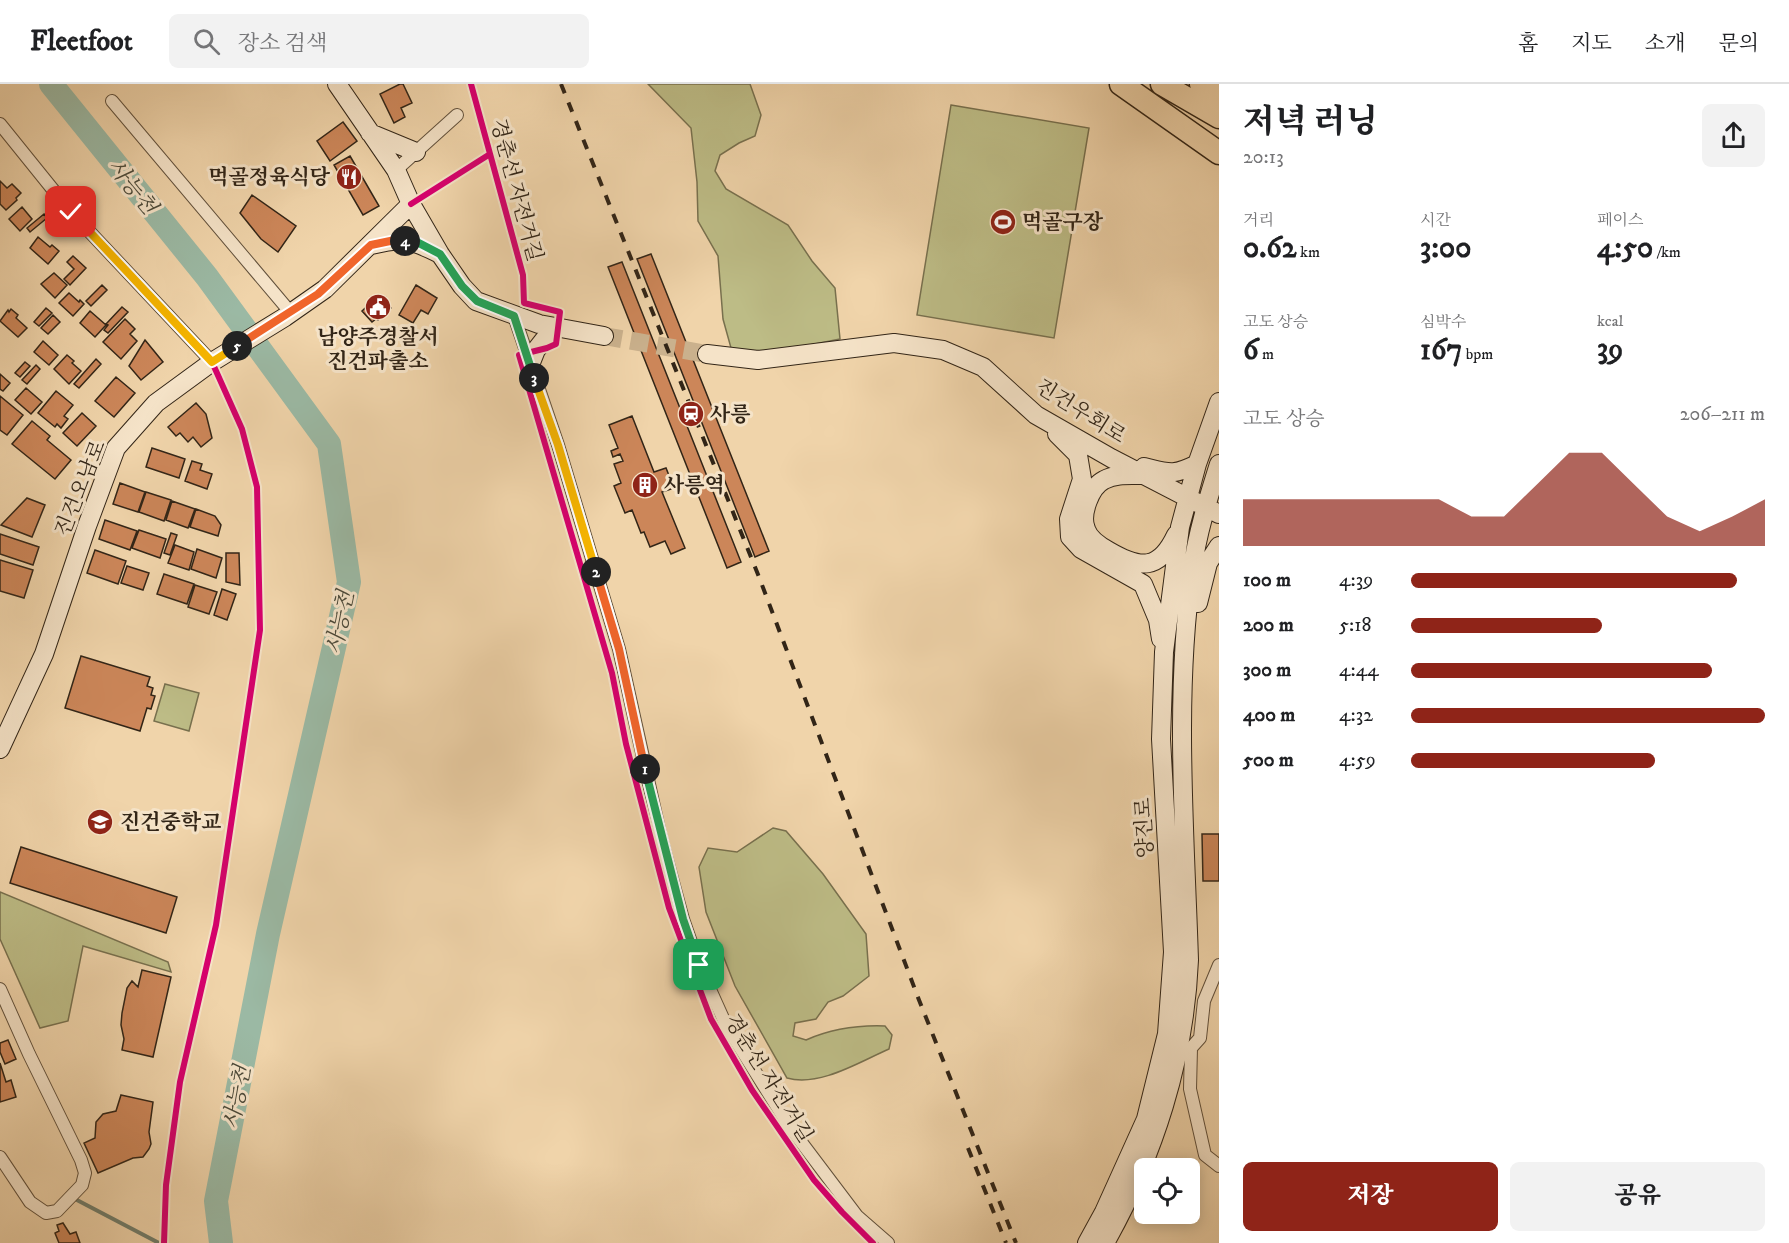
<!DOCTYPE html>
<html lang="ko">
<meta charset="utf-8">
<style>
body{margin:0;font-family:"IM FELL DW Pica","Noto Serif KR",serif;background:#f2f2f2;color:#202124;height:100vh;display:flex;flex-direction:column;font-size:22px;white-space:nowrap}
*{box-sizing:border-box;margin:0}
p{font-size:20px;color:#757577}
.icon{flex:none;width:33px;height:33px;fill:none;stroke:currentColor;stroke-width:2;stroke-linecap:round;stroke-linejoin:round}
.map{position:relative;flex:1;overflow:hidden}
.panel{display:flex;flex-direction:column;background:#fff;width:570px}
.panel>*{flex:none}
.tools{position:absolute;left:1134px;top:1074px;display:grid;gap:12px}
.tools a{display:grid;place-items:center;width:66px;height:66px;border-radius:9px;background:#fff;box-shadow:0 3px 15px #0003;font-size:30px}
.pin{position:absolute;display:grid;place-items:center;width:51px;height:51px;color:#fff;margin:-26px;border-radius:12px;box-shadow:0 3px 9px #0006}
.km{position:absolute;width:30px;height:30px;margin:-15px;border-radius:50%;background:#222;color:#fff;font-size:16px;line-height:30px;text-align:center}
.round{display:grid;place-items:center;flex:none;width:63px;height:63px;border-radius:9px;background:#f2f2f2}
.headline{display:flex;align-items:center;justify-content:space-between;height:102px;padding:0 24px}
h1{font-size:33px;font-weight:800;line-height:45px}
.stats{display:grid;grid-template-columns:repeat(3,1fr);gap:9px;height:102px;padding:6px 24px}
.stats div{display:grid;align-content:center}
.stats b{font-size:30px;font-weight:800}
.stats small{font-size:16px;font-weight:400}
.stats p{font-size:16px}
.chart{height:168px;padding:12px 24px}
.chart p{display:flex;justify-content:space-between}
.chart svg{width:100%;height:108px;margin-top:6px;fill:#8f2418;opacity:.7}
.button{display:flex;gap:12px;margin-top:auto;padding:12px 24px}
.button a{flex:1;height:69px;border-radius:9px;background:#8f2418;color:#fff;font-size:24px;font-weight:800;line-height:69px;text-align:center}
.button a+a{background:#f2f2f2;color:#202124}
ul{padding:0 24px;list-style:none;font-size:20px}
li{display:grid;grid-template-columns:96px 72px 1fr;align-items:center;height:45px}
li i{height:15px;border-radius:8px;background:#8f2418}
header{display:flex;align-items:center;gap:36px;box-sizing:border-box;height:84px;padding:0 30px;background:#fff;border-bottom:2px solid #e0e0e0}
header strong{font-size:28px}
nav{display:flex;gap:33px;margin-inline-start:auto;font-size:21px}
.search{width:420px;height:54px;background:#f2f2f2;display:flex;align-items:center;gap:15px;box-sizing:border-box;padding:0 21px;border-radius:9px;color:#757577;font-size:22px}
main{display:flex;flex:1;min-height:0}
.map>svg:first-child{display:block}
.green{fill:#bdbc86;stroke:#78704e;stroke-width:1.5}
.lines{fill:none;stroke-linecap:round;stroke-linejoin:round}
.stream{stroke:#717e6c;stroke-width:4}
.river{stroke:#9bb9a4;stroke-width:24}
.building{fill:#cc8659;stroke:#322517;stroke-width:1.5}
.secondary-tunnel{stroke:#cab18d;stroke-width:18;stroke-dasharray:18 9;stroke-linecap:butt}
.street-casing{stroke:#62513c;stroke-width:14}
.secondary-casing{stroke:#322517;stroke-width:20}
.highway-casing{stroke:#322517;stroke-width:25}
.street{stroke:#f5e3c8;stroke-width:12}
.secondary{stroke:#f5e3c8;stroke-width:18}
.highway{stroke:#f0d4aa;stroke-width:22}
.rail{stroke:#322517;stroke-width:4;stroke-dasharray:10 10;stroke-linecap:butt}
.cycleway-casing{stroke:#f5e3c8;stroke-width:10}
.cycleway{stroke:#d6006c;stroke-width:6}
.split-1-casing{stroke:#fff;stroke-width:12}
.split-2-casing{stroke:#fff;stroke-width:12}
.split-3-casing{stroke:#fff;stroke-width:12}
.split-4-casing{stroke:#fff;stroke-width:12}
.split-5-casing{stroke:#fff;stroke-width:12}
.split-6-casing{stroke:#fff;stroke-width:12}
.split-1{stroke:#22a559;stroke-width:8}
.split-2{stroke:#f0652b;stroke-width:8}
.split-3{stroke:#f5b400;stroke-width:8}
.split-4{stroke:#22a559;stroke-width:8}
.split-5{stroke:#f0652b;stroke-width:8}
.split-6{stroke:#f5b400;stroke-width:8}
.labels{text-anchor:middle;stroke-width:6;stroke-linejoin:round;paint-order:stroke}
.poi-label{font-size:21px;font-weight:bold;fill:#322517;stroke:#f5e3c8;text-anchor:start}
.street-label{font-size:21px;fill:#322517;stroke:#f5e3c8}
.water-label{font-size:22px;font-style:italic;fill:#4c4a3a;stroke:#f5e3c8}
</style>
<header>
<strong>Fleetfoot</strong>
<div class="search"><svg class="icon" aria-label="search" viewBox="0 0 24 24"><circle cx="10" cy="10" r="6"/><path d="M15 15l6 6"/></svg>장소 검색</div>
<nav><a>홈</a><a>지도</a><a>소개</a><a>문의</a></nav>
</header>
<main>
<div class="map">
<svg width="1219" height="1159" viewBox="0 0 1219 1159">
<rect width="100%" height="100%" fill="#f0d4aa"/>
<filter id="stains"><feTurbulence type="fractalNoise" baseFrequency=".00333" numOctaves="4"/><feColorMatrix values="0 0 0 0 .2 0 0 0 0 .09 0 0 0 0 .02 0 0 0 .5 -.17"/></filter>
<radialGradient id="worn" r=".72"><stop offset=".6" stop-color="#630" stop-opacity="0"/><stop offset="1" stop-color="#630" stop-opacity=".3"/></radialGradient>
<path class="green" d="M648 0H750L761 31 755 52 739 59 720 71 715 87 726 105 788 141 812 177 835 204 840 255 759 271 731 264 723 235 718 172 698 137 697 98 691 44Z
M951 21 1089 44 1054 254 917 231Z
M165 600 199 609 189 647 154 637Z
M773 744 786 747 823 790 866 850 869 892 843 912 828 918 816 935 795 939 793 952 806 956C831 945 858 941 885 942L892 951 889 965C859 978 820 1003 787 994L735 902 706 828 699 783 708 764 737 768Z
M0 808 168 878 171 888 83 862 68 937 40 944 0 855Z"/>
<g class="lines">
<path class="stream" d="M75 1115 159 1159"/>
<path class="river" d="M51 0 207 193 329 360 349 498 268 850 216 1117 221 1159"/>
</g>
<path class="building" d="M400 0H403L412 19 401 24 405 33 394 39 380 10Z
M343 38 357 57 330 77 317 57Z
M350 72 379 122 363 131 334 81Z
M0 97 7 104 12 100 21 109 16 114 17 116 6 126 0 120Z
M252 111 296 142 278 168 261 155 240 129Z
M22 123 32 135 20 147 9 135Z
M44 130 47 134 30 148 27 144Z
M38 153 50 163 52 161 59 167 48 180 30 164Z
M651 170 769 467 755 473 637 175Z
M73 172 86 184 70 201 64 195 74 185 67 178Z
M622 178 741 478 727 484 608 183Z
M54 189 67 201 55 214 41 200Z
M102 201 107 206 91 222 86 217Z
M416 201 437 214 428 230 421 226 413 239 399 231Z
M69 209 79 218 80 216 84 220 73 232 59 219Z
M379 211 391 224 378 236 376 235 372 238 362 227Z
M122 223 128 228 108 249 104 246 108 241 106 240Z
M46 224 52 229 39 242 34 238Z
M11 225 18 231 16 234 27 244 18 253 0 237 8 226 9 228Z
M90 227 106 241 95 253 80 239Z
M53 231 60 238 48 250 41 244Z
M125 235 135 245 130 250 137 257 121 275 103 258Z
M145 256 163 278 141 296 129 282Z
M43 257 58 271 49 281 34 268Z
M67 271 74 277 72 279 81 287 69 300 54 285Z
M96 275 101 280 79 304 74 300Z
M25 278 30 282 20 293 15 289Z
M36 281 40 285 27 300 22 296Z
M0 290 10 299 3 307 0 305Z
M116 293 135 309 114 333 95 317Z
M26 304 42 318 31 330 15 316Z
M56 307 73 321 64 332 68 335 61 344 57 340 55 343 38 329Z
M0 312 23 331 7 351 0 346Z
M196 319 206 330 212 354 201 363 193 353 188 358 180 349 176 352 168 343Z
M82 329 96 342 77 362 63 349Z
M632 332 654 388 666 384 674 404 662 408 685 464 671 470 665 457 650 463 644 448 641 449 632 426 625 429 614 402 621 399 614 380 623 377 620 370 613 373 611 367 618 364 609 341Z
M32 337 50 352 47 356 71 376 55 395 12 360Z
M152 364 185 375 179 394 146 383Z
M192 377 202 380 200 386 212 390 207 405 185 397Z
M120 399 145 408 138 428 113 420Z
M146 408 171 416 164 437 139 428Z
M27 414 45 421 32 453 1 441Z
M172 417 195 425 188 444 166 436Z
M196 425 215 432 221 441 218 452 190 443Z
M105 436 137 447 130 466 99 455Z
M139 446 166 455 160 474 132 464Z
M171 449 177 451 170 471 164 469Z
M0 450 39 463 33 481 0 470Z
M175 461 194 468 189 486 168 479Z
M197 465 222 474 216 494 191 485Z
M95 466 126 477 118 500 87 489Z
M226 469H239L240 501 226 498Z
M0 476 33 486 24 514 0 507Z
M127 482 149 489 143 506 121 499Z
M164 490 194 500 187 520 157 510Z
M195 501 217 508 209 530 188 523Z
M222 505 236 510 227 536 214 531Z
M81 572 150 593 147 602 153 604 151 611 155 612 151 625 147 624 140 647 65 624Z
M1202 750H1219V797H1203Z
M21 763 177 813 166 849 10 799Z
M142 886 171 893 153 973 122 966 124 955 121 941 122 929 127 904 132 897 138 903Z
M8 956 16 975 5 980 0 968V959Z
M0 979 6 998 11 996 16 1013 0 1018Z
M121 1011 153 1018 149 1048 151 1060 149 1065 143 1073 133 1074 98 1089 84 1059 95 1054 96 1038 103 1030 116 1027Z
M63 1139 70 1150 76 1148 80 1159H59L55 1149 59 1147 57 1141Z"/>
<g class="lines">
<path class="secondary-tunnel" d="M604 252 707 270"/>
<g class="street-casing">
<path id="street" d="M112 17 291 229
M0 40 71 128 212 278
M396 86 457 31
M514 232 558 361 619 565 661 754 683 835 699 881 726 941 789 1042 857 1132 888 1159
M1219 881 1204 917 1200 954 1191 964 1190 1005 1205 1071 1219 1082
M0 905 29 970 81 1076 85 1089 82 1101 57 1127 46 1129 30 1118 0 1073"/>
</g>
<g class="secondary-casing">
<path id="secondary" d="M337 0 396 86 411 120 440 170 462 202 476 217 539 240 604 252
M370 49 416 68
M371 161C404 153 410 155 440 170
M707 270 758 276 894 259 943 266 983 283 1036 331 1111 374 1219 430
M530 281 536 266 554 243
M1057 350 1078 371 1082 395 1069 435 1070 453 1081 465 1143 500 1158 536 1161 555
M1144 383C1169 389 1173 392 1197 380
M1140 391C1128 391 1115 390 1104 396 1090 403 1080 431 1086 445 1089 455 1100 462 1109 467 1140 485 1159 487 1176 451
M1198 519 1208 479 1219 462
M0 665 44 570 87 442 116 364 156 319 212 278 285 233 325 205 411 120
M1087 1159 1104 1128 1146 1035 1167 950 1173 868 1161 655 1164 568 1180 443 1197 380 1219 318
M1105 1159C1154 1072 1185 975 1189 876 1185 749 1174 612 1192 487 1197 450 1208 415 1219 380"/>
</g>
<g class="highway-casing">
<path id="highway" d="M1121 0 1219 69
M1162 0 1219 33
M1201 0 1219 11"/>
</g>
<use href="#street" class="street"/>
<use href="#secondary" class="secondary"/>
<use href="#highway" class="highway"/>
<path class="rail" d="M561 0 759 493 919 916 1016 1159
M968 1064 1006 1159"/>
<g class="cycleway-casing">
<path id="cycleway" d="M471 0 523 191 524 219 560 228 556 260 547 264 519 271 612 589 626 660 669 824 711 935 752 1006 814 1096 842 1128 873 1159
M411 120 490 70
M164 1159 166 1101 180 998 216 841 260 546 257 403 242 345 212 278"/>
</g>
<use href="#cycleway" class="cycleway"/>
</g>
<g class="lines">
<g class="split-1-casing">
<path id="split-1" d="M645 685 683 835 699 881"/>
</g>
<g class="split-2-casing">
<path id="split-2" d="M596 488 619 565 645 685"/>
</g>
<g class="split-3-casing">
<path id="split-3" d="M534 294 558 361 596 488"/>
</g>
<g class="split-4-casing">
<path id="split-4" d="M405 157H415L440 170 462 202 477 217 514 232 534 294"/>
</g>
<g class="split-5-casing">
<path id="split-5" d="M237 262 318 210 371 161 395 156 405 157"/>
</g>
<g class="split-6-casing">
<path id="split-6" d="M71 128 212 278 237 262"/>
</g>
<use href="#split-1" class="split-1"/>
<use href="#split-2" class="split-2"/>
<use href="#split-3" class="split-3"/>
<use href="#split-4" class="split-4"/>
<use href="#split-5" class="split-5"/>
<use href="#split-6" class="split-6"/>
</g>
<defs>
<g id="restaurant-disc" transform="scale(1.35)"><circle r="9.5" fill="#8f2418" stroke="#f5e3c8"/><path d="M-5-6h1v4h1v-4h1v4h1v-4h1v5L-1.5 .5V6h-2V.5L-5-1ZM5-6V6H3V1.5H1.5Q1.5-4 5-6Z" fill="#fff"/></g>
<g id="stadium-disc" transform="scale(1.35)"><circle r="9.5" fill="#8f2418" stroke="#f5e3c8"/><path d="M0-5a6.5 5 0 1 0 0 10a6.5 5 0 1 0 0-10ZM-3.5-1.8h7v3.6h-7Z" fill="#fff"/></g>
<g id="civic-disc" transform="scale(1.35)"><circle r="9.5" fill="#8f2418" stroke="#f5e3c8"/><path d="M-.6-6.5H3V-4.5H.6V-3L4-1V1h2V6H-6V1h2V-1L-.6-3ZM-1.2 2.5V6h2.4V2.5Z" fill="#fff"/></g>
<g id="station-disc" transform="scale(1.35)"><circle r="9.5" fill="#8f2418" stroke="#f5e3c8"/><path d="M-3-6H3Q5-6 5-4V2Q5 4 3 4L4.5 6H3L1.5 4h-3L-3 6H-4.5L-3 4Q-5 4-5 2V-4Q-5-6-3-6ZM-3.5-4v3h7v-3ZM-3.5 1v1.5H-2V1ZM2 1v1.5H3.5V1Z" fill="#fff"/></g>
<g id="building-disc" transform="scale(1.35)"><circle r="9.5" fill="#8f2418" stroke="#f5e3c8"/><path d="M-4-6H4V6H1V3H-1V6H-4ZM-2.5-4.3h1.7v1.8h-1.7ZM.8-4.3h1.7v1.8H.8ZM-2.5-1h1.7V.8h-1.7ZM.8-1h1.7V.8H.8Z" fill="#fff"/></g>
<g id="school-disc" transform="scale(1.35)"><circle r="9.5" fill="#8f2418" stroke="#f5e3c8"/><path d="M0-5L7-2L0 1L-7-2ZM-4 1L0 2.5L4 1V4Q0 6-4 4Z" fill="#fff"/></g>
</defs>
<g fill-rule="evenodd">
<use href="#restaurant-disc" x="349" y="93"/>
<use href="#stadium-disc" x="1003" y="138"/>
<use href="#civic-disc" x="378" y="223"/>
<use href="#station-disc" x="691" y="330"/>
<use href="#building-disc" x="645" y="401"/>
<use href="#school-disc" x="100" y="738"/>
</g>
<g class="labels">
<g class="poi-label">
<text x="330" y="100" text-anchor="end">먹골정육식당</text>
<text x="1022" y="145">먹골구장</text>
<text x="378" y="260" text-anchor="middle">남양주경찰서<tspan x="378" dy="24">진건파출소</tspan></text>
<text x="710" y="337">사릉</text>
<text x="664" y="408">사릉역</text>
<text x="120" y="745">진건중학교</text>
</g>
<g class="street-label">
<text transform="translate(517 106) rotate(75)" y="7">경춘선 자전거길</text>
<text transform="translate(1081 327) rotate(32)" y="7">진건우회로</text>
<text transform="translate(80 404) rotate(-68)" y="7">진건오남로</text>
<text transform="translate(1144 744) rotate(-93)" y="7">양진로</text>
<text transform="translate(769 994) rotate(58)" y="7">경춘선 자전거길</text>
</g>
<g class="water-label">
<text transform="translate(133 102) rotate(51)" y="8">사능천</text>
<text transform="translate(339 538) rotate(-78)" y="8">사능천</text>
<text transform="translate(236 1013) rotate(-79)" y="8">사능천</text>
</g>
</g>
<rect width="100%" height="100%" filter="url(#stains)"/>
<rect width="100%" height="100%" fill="url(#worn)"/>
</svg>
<div class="tools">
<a><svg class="icon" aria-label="locate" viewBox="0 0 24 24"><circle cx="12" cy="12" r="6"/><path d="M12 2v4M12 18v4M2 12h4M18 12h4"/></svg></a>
</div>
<div class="pin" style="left:699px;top:881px;background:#1e9e55"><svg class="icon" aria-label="arrive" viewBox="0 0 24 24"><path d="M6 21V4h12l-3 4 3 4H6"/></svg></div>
<div class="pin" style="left:71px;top:128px;background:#d93025"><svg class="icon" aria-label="check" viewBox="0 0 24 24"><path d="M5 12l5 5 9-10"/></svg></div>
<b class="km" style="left:645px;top:685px">1</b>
<b class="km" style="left:596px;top:488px">2</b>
<b class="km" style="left:534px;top:294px">3</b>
<b class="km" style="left:405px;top:157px">4</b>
<b class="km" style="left:237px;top:262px">5</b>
</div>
<section class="panel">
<div class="headline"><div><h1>저녁 러닝</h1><p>20:13</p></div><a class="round"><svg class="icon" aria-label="share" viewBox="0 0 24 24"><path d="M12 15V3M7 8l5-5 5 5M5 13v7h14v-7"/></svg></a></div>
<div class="stats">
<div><p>거리</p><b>0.62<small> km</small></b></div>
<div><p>시간</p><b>3:00</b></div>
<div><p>페이스</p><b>4:50<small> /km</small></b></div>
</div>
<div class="stats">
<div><p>고도 상승</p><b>6<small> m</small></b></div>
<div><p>심박수</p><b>167<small> bpm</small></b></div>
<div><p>kcal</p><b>39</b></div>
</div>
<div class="chart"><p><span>고도 상승</span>206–211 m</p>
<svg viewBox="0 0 160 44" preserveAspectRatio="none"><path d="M0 44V25L10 25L20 25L30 25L40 25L50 25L60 25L70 32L80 32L90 19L100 6L110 6L120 19L130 32L140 38L150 32L160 25V44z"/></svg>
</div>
<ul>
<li><b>100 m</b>4:39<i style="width:92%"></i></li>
<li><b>200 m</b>5:18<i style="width:54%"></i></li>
<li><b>300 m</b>4:44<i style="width:85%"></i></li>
<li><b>400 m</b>4:32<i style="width:100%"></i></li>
<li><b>500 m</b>4:59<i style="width:69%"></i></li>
</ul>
<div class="button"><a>저장</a><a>공유</a></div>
</section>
</main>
